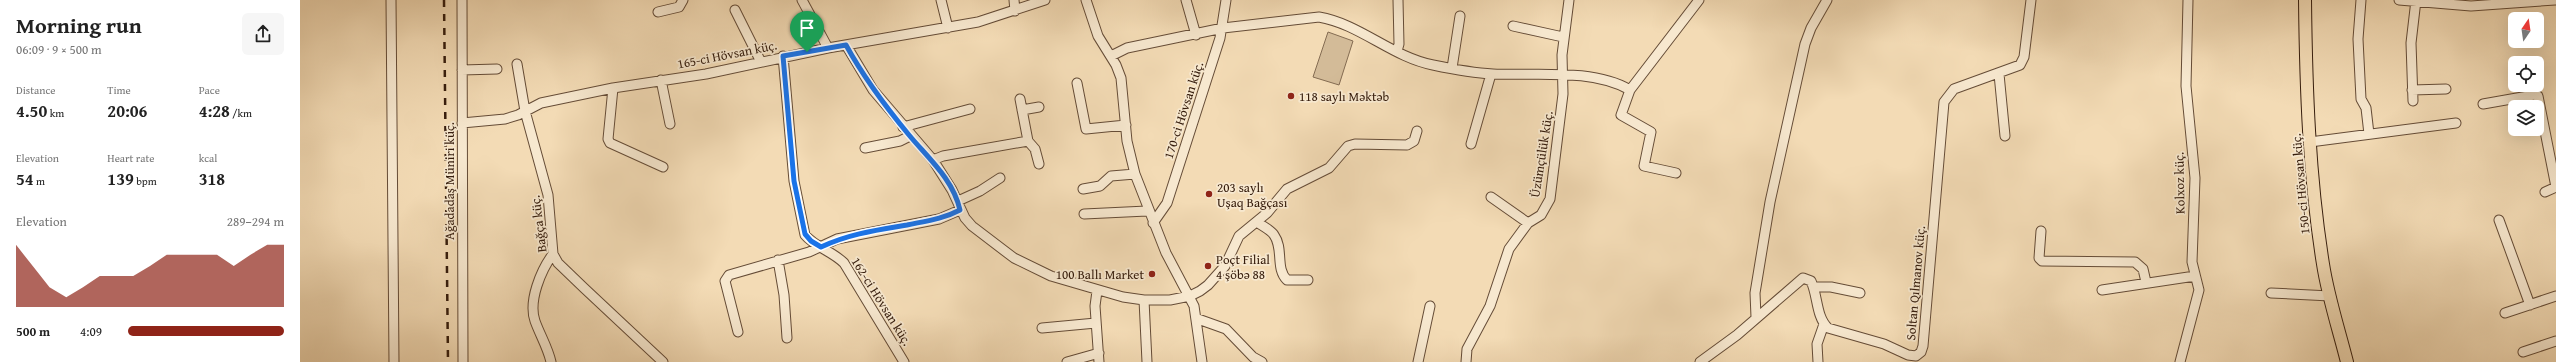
<!DOCTYPE html>
<meta charset="utf-8">
<style>
body{margin:0;font-family:"Gentium Book Plus",serif;background:#f6f6f6;color:#222;height:100vh;display:flex;flex-direction:column;font-size:15px;white-space:nowrap}
*{box-sizing:border-box;margin:0}
p{font-size:13px;color:#767676}
.icon{flex:none;width:22px;height:22px;fill:none;stroke:currentColor;stroke-width:2;stroke-linecap:round;stroke-linejoin:round}
.map{position:relative;flex:1;overflow:hidden}
.sheet{display:flex;flex-direction:column;background:#fff;width:300px}
.sheet>*{flex:none}
.needle{width:26px;rotate:13deg}
.controls{position:absolute;left:2208px;top:12px;display:grid;gap:8px}
.controls a{display:grid;place-items:center;width:36px;height:36px;border-radius:6px;background:#fff;box-shadow:0 4px 16px #0002;font-size:20px}
.pin{position:absolute;display:grid;place-items:center;width:34px;height:34px;color:#fff;margin:-41px -17px;border-radius:50% 50% 50% 0;rotate:-45deg;box-shadow:0 0 4px #0007}
.pin .icon{rotate:45deg}
.round{display:grid;place-items:center;flex:none;width:42px;height:42px;border-radius:6px;background:#f6f6f6}
.head{display:flex;align-items:center;justify-content:space-between;height:68px;padding:0 16px}
h1{font-size:22px;font-weight:700;line-height:30px}
.metrics{display:grid;grid-template-columns:repeat(3,1fr);gap:6px;height:68px;padding:4px 16px}
.metrics div{display:grid;align-content:center}
.metrics b{font-size:17px;font-weight:700}
.metrics small{font-size:11px;font-weight:400}
.metrics p{font-size:11px}
.chart{height:112px;padding:8px 16px}
.chart p{display:flex;justify-content:space-between}
.chart svg{width:100%;height:72px;margin-top:4px;fill:#8f2418;opacity:.7}
ul{padding:0 16px;list-style:none;font-size:13px}
li{display:grid;grid-template-columns:64px 48px 1fr;align-items:center;height:30px}
li i{height:10px;border-radius:5px;background:#8f2418}
main{display:flex;flex:1;min-height:0}
.map>svg:first-child{display:block}
.park{fill:#d3bb98;stroke:#846c52}
.lines{fill:none;stroke-linecap:round;stroke-linejoin:round}
.minor-casing{stroke:#654c37;stroke-width:11}
.major-casing{stroke:#361d0d;stroke-width:14}
.minor{stroke:#f7e8cf;stroke-width:9}
.major{stroke:#f3dbb5;stroke-width:12}
.rail{stroke:#361d0d;stroke-width:2.5;stroke-dasharray:7 7;stroke-linecap:butt}
.route-casing{stroke:#fff;stroke-width:8}
.route{stroke:#1a73e8;stroke-width:5}
.poi-dot{fill:#8f2418;stroke:#f7e8cf;stroke-width:1.5}
.labels{text-anchor:middle;stroke-width:3.5;stroke-linejoin:round;paint-order:stroke}
.street-label{font-size:13px;fill:#361d0d;stroke:#f7e8cf}
.poi-label{font-size:13px;fill:#361d0d;stroke:#f7e8cf;text-anchor:start}
</style>
<main>
<section class="sheet">
<div class="head"><div><h1>Morning run</h1><p>06:09 · 9 × 500 m</p></div><a class="round"><svg class="icon" aria-label="share" viewBox="0 0 24 24"><path d="M12 15V3M7 8l5-5 5 5M5 13v7h14v-7"/></svg></a></div>
<div class="metrics">
<div><p>Distance</p><b>4.50<small> km</small></b></div>
<div><p>Time</p><b>20:06</b></div>
<div><p>Pace</p><b>4:28<small> /km</small></b></div>
</div>
<div class="metrics">
<div><p>Elevation</p><b>54<small> m</small></b></div>
<div><p>Heart rate</p><b>139<small> bpm</small></b></div>
<div><p>kcal</p><b>318</b></div>
</div>
<div class="chart"><p><span>Elevation</span>289–294 m</p>
<svg viewBox="0 0 160 44" preserveAspectRatio="none"><path d="M0 44V6L10 19L20 32L30 38L40 32L50 25L60 25L70 25L80 19L90 12L100 12L110 12L120 12L130 19L140 12L150 6L160 6V44z"/></svg>
</div>
<ul>
<li><b>500 m</b>4:09<i style="width:100%"></i></li>
</ul>
</section>
<div class="map">
<svg width="2256" height="362" viewBox="0 0 2256 362">
<rect width="100%" height="100%" fill="#f3dbb5"/>
<filter id="stains"><feTurbulence type="fractalNoise" baseFrequency=".005" numOctaves="4"/><feColorMatrix values="0 0 0 0 .2 0 0 0 0 .09 0 0 0 0 .02 0 0 0 .5 -.17"/></filter>
<radialGradient id="worn" r=".72"><stop offset=".6" stop-color="#630" stop-opacity="0"/><stop offset="1" stop-color="#630" stop-opacity=".3"/></radialGradient>
<path class="park" d="M1028 32 1053 41 1039 85 1013 77Z"/>
<g class="lines">
<g class="minor-casing">
<path id="minor" d="M91 0 94 362
M162 0 163 362
M502 0 528 48
M641 0 648 28
M714 0 715 11
M786 0 798 36 816 65 821 78 827 141 835 174 866 253 894 306 902 362
M886 0 896 35
M2061 0 2058 39 2061 99 2066 108 2069 134
M2099 0 2171 6 2255 0
M435 10 461 62
M358 12 379 7 383 0
M1213 26 1263 37
M546 45 573 90 633 160 652 190 665 218 672 226 714 258 751 276 823 297 844 300H870L890 296 900 291 908 285 925 266 939 236 967 213 987 189 1029 168 1048 146 1055 144 1107 145 1114 141 1117 131
M1097 51 1099 44 1098 0
M483 56 494 181 505 235C515 247 532 251 544 263L604 362
M811 56 827 48 923 28 1019 17C1060 24 1092 57 1133 65 1152 69 1173 73 1193 74 1235 76 1293 68 1330 90
M217 64 225 111 248 195 253 254 258 263 284 288 363 362
M1152 68 1160 16
M162 70 197 69
M1699 74 1705 136
M361 80 370 124
M777 83 786 129 826 125
M313 88 308 139 310 143 363 167
M2112 90 2146 89
M2113 101 2111 43 2116 0
M2183 104 2234 95 2238 96 2256 187
M722 110 739 107
M162 123 205 119 218 115 241 103 313 88 406 74 528 48 678 22 745 0
M603 127 670 109
M728 141 735 149 739 164
M2010 142 2156 123
M1171 144 1191 74
M565 148 600 141 610 136
M633 160 643 156 728 141 720 99
M1376 173 1344 166 1351 132 1321 115 1330 90 1399 0
M783 189 800 186 811 176 835 174
M2245 192 2256 187
M1191 197 1228 223
M658 201 680 191 700 178
M784 214 847 211
M2199 220 2230 305
M957 222C962 226 971 230 974 235 984 249 975 268 987 280H1008
M853 223 867 203 920 38 926 0
M1741 231 1739 258 1742 261 1835 262 1843 269 1846 282
M478 260 484 295 487 338
M1514 287H1531L1560 293
M1802 290 1895 276
M797 291 795 306 799 362
M1971 293 2030 296
M844 300 847 362
M2205 313 2256 296
M1456 317 1455 293 1470 202 1505 44 1511 28 1527 0
M898 319 926 329 953 357 962 362
M742 328 796 323
M438 332 425 281 429 275 509 252 537 239 639 219 660 210
M2223 352 2256 341
M251 362C248 348 240 335 235 321 228 301 241 270 253 254
M767 362 799 353
M1118 362 1130 306
M1166 362 1167 349 1190 306 1209 249 1228 223 1241 215 1250 199 1263 94 1262 55 1269 0
M1400 362 1437 335 1503 278 1511 281C1518 296 1516 317 1528 328L1584 344 1608 355 1616 356 1621 352 1623 346 1644 102 1654 89 1720 65 1724 57 1731 0
M1518 362 1517 344 1524 324
M1880 362 1899 290 1892 262 1895 178 1886 86 1888 0"/>
</g>
<g class="major-casing">
<path id="major" d="M2005 0C2006 88 2009 177 2023 264 2028 297 2039 330 2047 362"/>
</g>
<use href="#minor" class="minor"/>
<use href="#major" class="major"/>
<path class="rail" d="M144 0 148 362"/>
</g>
<g class="lines">
<g class="route-casing">
<path id="route" d="M546 45C564 78 585 106 609 135 628 158 653 179 660 210 643 219 626 221 607 225 577 230 548 234 521 247L511 241 505 234 494 181 483 56Z"/>
</g>
<use href="#route" class="route"/>
</g>
<g class="poi-dot">
<circle cx="991" cy="96" r="4"/>
<circle cx="909" cy="194" r="4"/>
<circle cx="908" cy="266" r="4"/>
<circle cx="852" cy="274" r="4"/>
</g>
<g class="labels">
<g class="street-label">
<text transform="translate(427 54) rotate(-11)" y="5">165-ci Hövsan küç.</text>
<text transform="translate(883 110) rotate(-72)" y="5">170-ci Hövsan küç.</text>
<text transform="translate(1241 154) rotate(-81)" y="5">Üzümçülük küç.</text>
<text transform="translate(149 181) rotate(-90)" y="5">Ağadadaş Müniri küç.</text>
<text transform="translate(1879 183) rotate(-91)" y="5">Kolxoz küç.</text>
<text transform="translate(2000 184) rotate(-95)" y="5">150-ci Hövsan küç.</text>
<text transform="translate(238 224) rotate(-97)" y="5">Bağça küç.</text>
<text transform="translate(1615 283) rotate(-85)" y="5">Soltan Qılmanov küç.</text>
<text transform="translate(582 301) rotate(58)" y="5">162-ci Hövsan küç.</text>
</g>
<g class="poi-label">
<text x="999" y="101">118 saylı Məktəb</text>
<text x="917" y="192">203 saylı<tspan x="917" dy="15">Uşaq Bağçası</tspan></text>
<text x="916" y="264">Poçt Filial<tspan x="916" dy="15">4 şöbə 88</tspan></text>
<text x="844" y="279" text-anchor="end">100 Ballı Market</text>
</g>
</g>
<rect width="100%" height="100%" filter="url(#stains)"/>
<rect width="100%" height="100%" fill="url(#worn)"/>
</svg>
<div class="controls">
<a><svg class="needle" viewBox="-14 -14 28 28"><path d="M0-13l5 13h-10z" fill="#e53935"/><path d="M0 13l5-13h-10z" fill="#767676"/></svg></a>
<a><svg class="icon" aria-label="locate" viewBox="0 0 24 24"><circle cx="12" cy="12" r="6"/><path d="M12 2v4M12 18v4M2 12h4M18 12h4"/></svg></a>
<a><svg class="icon" aria-label="layers" viewBox="0 0 24 24"><path d="M12 4l9 5-9 5-9-5zM3 14l9 5 9-5"/></svg></a>
</div>
<div class="pin" style="left:507px;top:52px;background:#1e9e55"><svg class="icon" aria-label="arrive" viewBox="0 0 24 24"><path d="M6 21V4h12l-3 4 3 4H6"/></svg></div>
</div>
</main>
